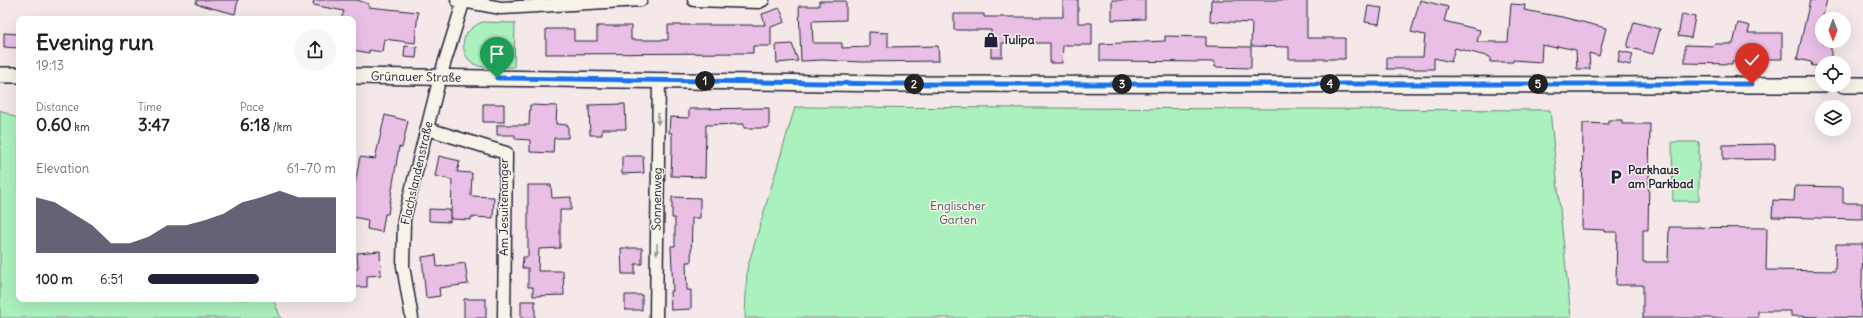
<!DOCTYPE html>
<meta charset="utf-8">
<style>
body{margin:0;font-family:Delius,sans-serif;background:#f6f6f6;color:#202124;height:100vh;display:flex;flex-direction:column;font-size:15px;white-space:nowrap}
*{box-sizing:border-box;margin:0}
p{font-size:13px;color:#757577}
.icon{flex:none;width:22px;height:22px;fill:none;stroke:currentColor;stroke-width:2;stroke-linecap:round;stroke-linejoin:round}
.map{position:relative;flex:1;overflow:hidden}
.sheet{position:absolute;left:16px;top:16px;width:340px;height:286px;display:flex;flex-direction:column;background:#fff;border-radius:8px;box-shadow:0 4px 16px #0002}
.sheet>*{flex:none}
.needle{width:26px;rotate:180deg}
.fabs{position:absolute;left:1815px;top:12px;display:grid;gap:8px}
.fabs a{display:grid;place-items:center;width:36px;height:36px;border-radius:50%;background:#fff;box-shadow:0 4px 16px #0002;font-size:20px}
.pin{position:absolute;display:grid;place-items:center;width:34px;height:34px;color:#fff;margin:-41px -17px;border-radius:50% 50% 50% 0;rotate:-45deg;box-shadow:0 0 4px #0007}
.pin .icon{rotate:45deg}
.km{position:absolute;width:20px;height:20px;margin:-10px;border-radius:50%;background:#222;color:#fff;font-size:11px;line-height:20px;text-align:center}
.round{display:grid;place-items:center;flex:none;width:42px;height:42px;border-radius:21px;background:#f6f6f6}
.overview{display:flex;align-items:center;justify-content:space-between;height:68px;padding:0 20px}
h1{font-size:22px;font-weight:700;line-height:30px}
.figures{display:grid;grid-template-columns:repeat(3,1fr);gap:6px;height:68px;padding:4px 20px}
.figures div{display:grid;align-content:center}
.figures b{font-size:17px;font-weight:700}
.figures small{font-size:11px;font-weight:400}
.figures p{font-size:11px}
.chart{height:112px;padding:8px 20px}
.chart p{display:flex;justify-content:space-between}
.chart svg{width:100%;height:72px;margin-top:4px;fill:#22223b;opacity:.7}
ul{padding:0 20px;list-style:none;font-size:13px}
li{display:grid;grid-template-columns:64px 48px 1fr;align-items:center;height:30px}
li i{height:10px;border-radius:5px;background:#22223b}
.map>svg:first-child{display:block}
.green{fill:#aaf1bd;stroke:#668a7c}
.building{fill:#e9bfe6;stroke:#22223b}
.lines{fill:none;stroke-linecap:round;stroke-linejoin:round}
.minor-casing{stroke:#22223b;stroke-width:15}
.tertiary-casing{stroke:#22223b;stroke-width:18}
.minor{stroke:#f7f3e8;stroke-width:12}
.tertiary{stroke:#f7f3e8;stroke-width:15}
.oneway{fill:#97959a}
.route-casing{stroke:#fff;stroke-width:8}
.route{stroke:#1a73e8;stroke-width:5}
.labels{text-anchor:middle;stroke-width:3;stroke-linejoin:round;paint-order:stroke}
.poi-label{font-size:12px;font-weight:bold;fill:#22223b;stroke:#f7f3e8;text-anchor:start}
.street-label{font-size:12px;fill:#22223b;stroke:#f7f3e8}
.park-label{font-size:12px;fill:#44565c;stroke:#f7f3e8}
</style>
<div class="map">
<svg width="1863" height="318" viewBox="0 0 1863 318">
<rect width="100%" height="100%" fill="#f4e9e8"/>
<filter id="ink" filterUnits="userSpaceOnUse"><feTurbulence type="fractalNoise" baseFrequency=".025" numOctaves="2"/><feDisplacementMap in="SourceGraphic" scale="8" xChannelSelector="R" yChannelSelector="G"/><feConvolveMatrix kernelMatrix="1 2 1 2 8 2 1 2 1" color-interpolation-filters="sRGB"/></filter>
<g filter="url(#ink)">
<path class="green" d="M482 22 515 23 514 67C505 67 484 69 476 65 465 61 459 43 467 33 471 28 476 25 482 22Z
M795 107 1550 110 1571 318H745L747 269Z
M0 110 19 119V299H273L281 318H0Z
M1672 142H1699V201H1673Z"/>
<path class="building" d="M197 0H238L235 14 196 4Z
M314 0H357L369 4 368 7 418 12 415 43 384 39 382 52 369 50V53L353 50V19H341L344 11 313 5Z
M1063 0H1078V23H1092V45H1063L1062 63H1050V43H1002V57H991V30H954V14H984V17H1063Z
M1112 0H1145V19L1112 20Z
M1211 0H1307V38H1345V59H1289V47L1251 46 1252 23 1210 21Z
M1420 0 1448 7 1444 21 1480 30 1477 42H1508L1511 4 1525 5 1524 10 1562 17 1606 28 1599 56 1589 53 1590 69H1577L1576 50 1557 46V48L1542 45 1541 62 1513 60V62H1490V57L1455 48 1451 62 1434 58V69H1387V57H1423L1425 35 1411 32Z
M1810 0H1827L1822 19V44H1831V63H1822V65L1812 66 1811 62 1797 59Z
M819 1H846V20L812 21 813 43H842V48L869 47V32L888 33V47L938 46 939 61 861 62 823 60 801 61 799 6H819Z
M1368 6 1382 8 1379 24 1365 22Z
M780 8 785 22 771 27V46H753V53L546 54V29H574V41H597V26H631V40H668V25H765L762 14Z
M1682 14 1695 17 1691 38 1678 36Z
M1634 22 1660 29 1653 54 1627 47Z
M1738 23 1750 26 1748 33H1782V59H1738V61H1732V64L1685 63V45L1714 46V44H1733Z
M4 33 19 34V48L4 47Z
M1165 36 1206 37V46L1251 47V68L1215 67V62L1100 61V44L1165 41Z
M792 44 798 61 777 63 776 45Z
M405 46 417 47 416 58 404 57Z
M1620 51 1633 54 1630 65 1618 62Z
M483 104H504V122H483Z
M625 104 626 129H602V135H590L589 105Z
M530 105 557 106 556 124 568 125V138H554L553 153 530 152V140L515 139V135H497V125H529Z
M769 108V128H744V124L706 125 705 177 671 176 672 147V133H669L670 117 689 118V109Z
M385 115 408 121 402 148 399 147 388 214H385L382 232 367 229 368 220 353 217V195L360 157 375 159Z
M1608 120H1622V124H1650L1648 230H1643V262H1668L1669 227 1767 228 1766 270 1835 271 1836 244H1863L1861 318 1791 316V311H1758V318H1643V285H1616L1617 232H1604V230L1582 229 1583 123 1608 124Z
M1775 144V159L1723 160V145Z
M439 156 460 161 457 172 472 173 471 196 494 197 493 218 471 217V220L451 219 452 180 435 176Z
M622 156H643L644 173 622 174Z
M528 185H551L552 198 571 197V210H560V248L539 249 538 271H563L564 295 533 296V287H528V268H522L523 257H528Z
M1795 186 1843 187V203H1862V219L1772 217 1773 200 1794 201Z
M672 197 700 198V218H692L691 262H686L687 290H691V309L671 310 670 291H673L671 246H675V218H672Z
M429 209 450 210V222L429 221Z
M621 248H642V264H635V274H622Z
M380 251 381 275 367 276V287H353V269H358L357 253Z
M436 255 437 267 465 263 468 284 439 288 440 296 426 298 422 257Z
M625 295H642V310H625Z
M464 299H486V318H464Z
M521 301H535V318H521Z"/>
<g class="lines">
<g class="minor-casing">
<path id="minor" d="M457 0 501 8 641 0
M694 0 759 2 763 0
M428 129 506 153 504 318
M412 318 403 266 404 219 440 77 464 0
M656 318 659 80"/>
</g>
<g class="tertiary-casing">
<path id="tertiary" d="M0 75H19
M353 76 893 84 1822 85
M1844 85H1863"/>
</g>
<use href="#minor" class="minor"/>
<use href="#tertiary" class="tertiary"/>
</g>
<defs><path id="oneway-solid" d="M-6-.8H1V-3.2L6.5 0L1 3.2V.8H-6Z"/></defs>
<g class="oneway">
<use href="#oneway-solid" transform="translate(658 119) rotate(91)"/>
<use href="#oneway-solid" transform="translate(657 249) rotate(91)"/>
</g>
</g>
<g class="lines" filter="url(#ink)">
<g class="route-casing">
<path id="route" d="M497 78 893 84H1752"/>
</g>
<use href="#route" class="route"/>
</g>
<defs>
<g id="shop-bare" transform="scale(1.2)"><path d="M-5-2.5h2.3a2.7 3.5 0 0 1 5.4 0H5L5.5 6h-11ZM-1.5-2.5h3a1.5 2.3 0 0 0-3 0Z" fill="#22223b" stroke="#f7f3e8" stroke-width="2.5" paint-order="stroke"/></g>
<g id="parking-bare" transform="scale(1.2)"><path d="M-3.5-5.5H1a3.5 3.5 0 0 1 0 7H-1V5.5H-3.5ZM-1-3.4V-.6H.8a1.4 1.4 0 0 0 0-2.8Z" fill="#22223b" stroke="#f7f3e8" stroke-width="2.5" paint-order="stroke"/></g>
</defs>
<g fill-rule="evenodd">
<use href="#shop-bare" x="991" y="40"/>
<use href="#parking-bare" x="1616" y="177"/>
</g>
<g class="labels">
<g class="poi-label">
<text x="1003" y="44">Tulipa</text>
<text x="1628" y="174">Parkhaus<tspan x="1628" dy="14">am Parkbad</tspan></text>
</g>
<g class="street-label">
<text transform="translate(416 77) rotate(1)" y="4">Grünauer Straße</text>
<text transform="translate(417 173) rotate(-77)" y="4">Flachslandenstraße</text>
<text transform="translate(657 199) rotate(-89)" y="4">Sonnenweg</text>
<text transform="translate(504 207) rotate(-90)" y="4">Am Jesuitenanger</text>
</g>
<g class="park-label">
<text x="958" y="210">Englischer<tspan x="958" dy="14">Garten</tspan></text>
</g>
</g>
</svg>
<div class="fabs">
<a><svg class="needle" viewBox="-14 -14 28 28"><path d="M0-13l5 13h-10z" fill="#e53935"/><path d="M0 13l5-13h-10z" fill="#757577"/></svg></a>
<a><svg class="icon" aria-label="locate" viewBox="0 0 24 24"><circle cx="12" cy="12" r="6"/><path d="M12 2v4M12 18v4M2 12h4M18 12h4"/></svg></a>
<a><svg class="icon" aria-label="layers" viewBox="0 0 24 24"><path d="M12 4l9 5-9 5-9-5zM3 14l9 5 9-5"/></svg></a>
</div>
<div class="pin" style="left:497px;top:78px;background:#1e9e55"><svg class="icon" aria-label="arrive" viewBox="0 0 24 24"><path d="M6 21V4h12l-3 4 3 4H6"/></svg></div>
<div class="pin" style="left:1752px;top:84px;background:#d93025"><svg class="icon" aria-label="check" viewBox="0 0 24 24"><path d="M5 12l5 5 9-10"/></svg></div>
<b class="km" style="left:705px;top:81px">1</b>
<b class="km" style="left:914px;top:84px">2</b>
<b class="km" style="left:1122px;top:84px">3</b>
<b class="km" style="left:1330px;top:84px">4</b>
<b class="km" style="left:1538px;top:84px">5</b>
<section class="sheet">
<div class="overview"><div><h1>Evening run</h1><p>19:13</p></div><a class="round"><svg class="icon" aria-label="share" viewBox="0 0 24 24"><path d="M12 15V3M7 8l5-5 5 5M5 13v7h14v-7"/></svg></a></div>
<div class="figures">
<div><p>Distance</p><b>0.60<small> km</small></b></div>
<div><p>Time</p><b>3:47</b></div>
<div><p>Pace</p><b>6:18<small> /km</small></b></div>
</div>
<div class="chart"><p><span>Elevation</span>61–70 m</p>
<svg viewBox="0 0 160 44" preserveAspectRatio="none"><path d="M0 44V10L10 13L20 20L30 27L40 38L50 38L60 34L70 27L80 27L90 24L100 20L110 13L120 10L130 6L140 10L150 10L160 10V44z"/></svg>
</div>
<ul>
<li><b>100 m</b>6:51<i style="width:59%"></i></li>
</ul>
</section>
</div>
